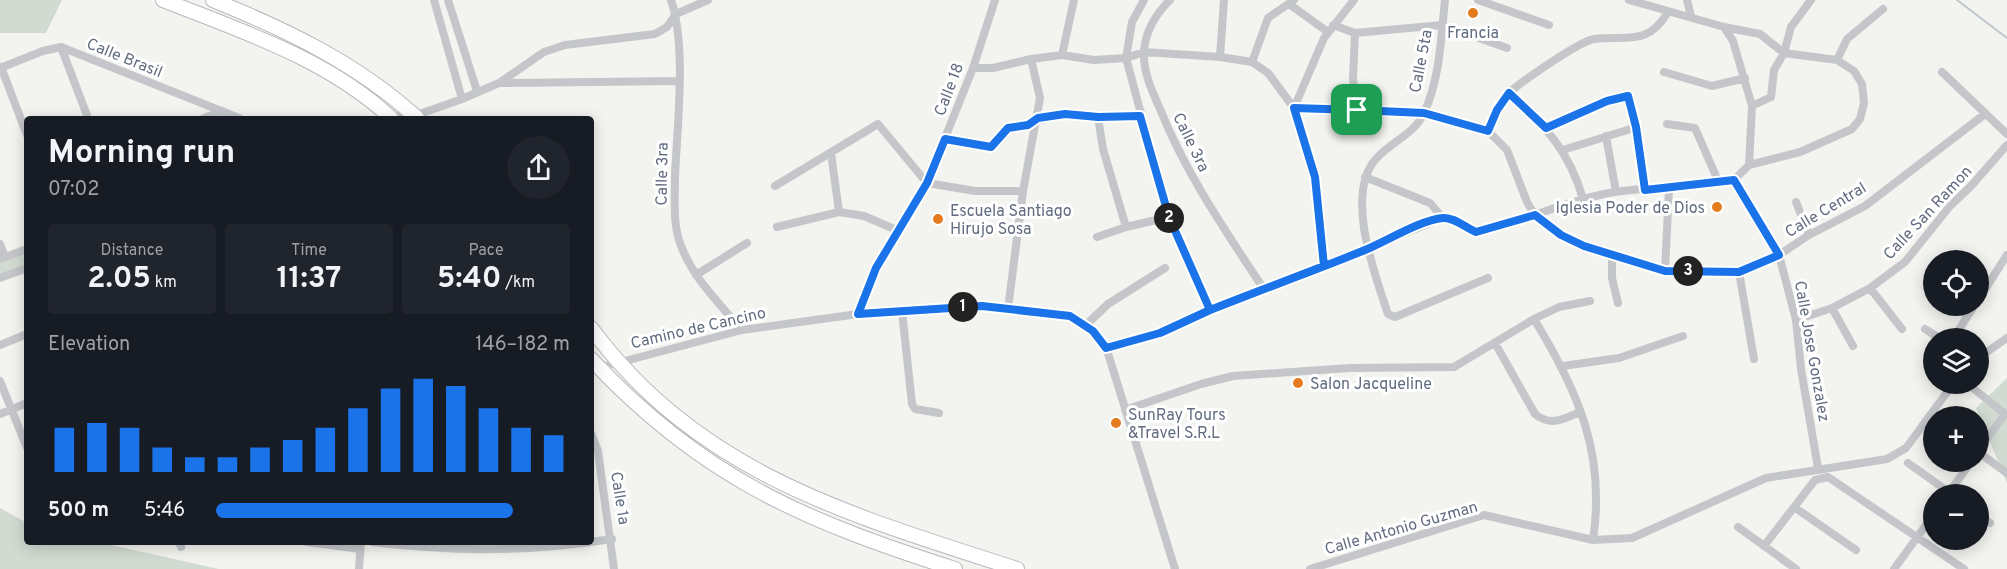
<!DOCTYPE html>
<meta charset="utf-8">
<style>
body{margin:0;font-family:Overpass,sans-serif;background:#20242c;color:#f1f3f6;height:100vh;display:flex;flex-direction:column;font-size:22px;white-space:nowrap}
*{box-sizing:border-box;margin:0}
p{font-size:20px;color:#9ea1a6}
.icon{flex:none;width:33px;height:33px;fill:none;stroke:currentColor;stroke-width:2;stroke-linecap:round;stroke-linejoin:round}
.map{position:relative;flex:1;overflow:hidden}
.drawer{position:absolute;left:24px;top:116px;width:570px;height:429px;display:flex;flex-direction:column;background:#171b24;border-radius:6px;box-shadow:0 3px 15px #0003}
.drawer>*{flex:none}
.buttons{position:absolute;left:1923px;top:250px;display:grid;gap:12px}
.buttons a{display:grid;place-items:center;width:66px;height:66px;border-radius:50%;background:#171b24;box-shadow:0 3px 15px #0003;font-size:30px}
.pin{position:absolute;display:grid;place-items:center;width:51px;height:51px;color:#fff;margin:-26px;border-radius:12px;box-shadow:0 3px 9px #0006}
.km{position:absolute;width:30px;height:30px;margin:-15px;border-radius:50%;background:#222;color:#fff;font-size:16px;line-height:30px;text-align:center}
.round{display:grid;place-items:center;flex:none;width:63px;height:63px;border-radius:32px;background:#20242c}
.headline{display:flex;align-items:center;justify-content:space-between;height:102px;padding:0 24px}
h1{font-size:33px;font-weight:700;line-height:45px}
.stats{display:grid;grid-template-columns:repeat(3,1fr);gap:9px;height:102px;padding:6px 24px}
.stats div{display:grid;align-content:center;border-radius:6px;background:#20242c;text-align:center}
.stats b{font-size:30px;font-weight:700}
.stats small{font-size:16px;font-weight:400}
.stats p{font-size:16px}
.chart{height:168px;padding:12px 24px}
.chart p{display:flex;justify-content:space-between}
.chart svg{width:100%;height:108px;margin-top:6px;stroke:#1a73e8;stroke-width:6}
ul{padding:0 24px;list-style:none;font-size:20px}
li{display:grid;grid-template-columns:96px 72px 1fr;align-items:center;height:45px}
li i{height:15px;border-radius:8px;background:#1a73e8}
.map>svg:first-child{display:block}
.green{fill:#d2dbd1}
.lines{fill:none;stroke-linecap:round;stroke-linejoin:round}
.stream{stroke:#bfc7ce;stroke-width:2}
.primary-casing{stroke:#b6b8bd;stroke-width:16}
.minor{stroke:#c4c6ca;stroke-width:8}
.primary{stroke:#fff;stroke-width:14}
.route-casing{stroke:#fff;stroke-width:12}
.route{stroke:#1a73e8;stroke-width:8}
.poi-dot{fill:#e47b1f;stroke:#fff;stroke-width:2}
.labels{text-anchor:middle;stroke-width:6;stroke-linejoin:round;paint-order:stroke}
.poi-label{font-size:16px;fill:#626c81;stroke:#fff;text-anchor:start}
.street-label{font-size:16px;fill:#626c81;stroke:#fff}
</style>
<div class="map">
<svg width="2007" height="569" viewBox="0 0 2007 569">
<rect width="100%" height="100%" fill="#f3f4ef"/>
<path class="green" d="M0 0H62L46 33H0Z
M27 251V267L0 277V261Z
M2007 378V483L1976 408Z
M0 508 27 523V542H98L219 569H0Z"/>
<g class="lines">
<path class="stream" d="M1957 0 2007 38"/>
<g class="primary-casing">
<path id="primary" d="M163 0C241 31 328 59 391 118
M213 0C287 30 358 64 417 118
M591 328C701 475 851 515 1017 569
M591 359C701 477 804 521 955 569"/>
</g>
<path class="minor" d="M434 0 462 99
M448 0 477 91
M671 0C687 47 677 126 675 177 675 197 673 221 679 240 690 275 718 302 742 330
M1144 0 1132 22 1126 58 1169 217 1210 310
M1170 0C1156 14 1145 31 1144 52 1143 72 1152 91 1160 109 1186 174 1225 230 1263 288
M1445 0C1441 37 1440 79 1424 113 1414 135 1390 142 1375 160 1345 196 1375 275 1388 314L1395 317 1488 278
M1478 0 1549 25
M1629 0 1724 27 1760 34 1784 53 1837 60 1854 71 1862 84 1864 103 1860 119 1852 129 1800 152 1749 165 1734 180
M1687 0 1691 16
M1289 4 1328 32
M1333 25 1355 33 1442 25 1507 48
M1724 27 1733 41 1752 106 1749 165
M1355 33 1353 78 1357 110
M61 47 88 118
M1062 55 1074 0
M1220 57 1224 0
M1837 60 1847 39 1883 9
M1252 62 1268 18 1294 0
M1 67 27 135
M0 68 43 51 61 47 239 118
M973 68H993L1031 59 1062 55 1094 60 1126 58 1144 52 1220 57 1252 62 1268 73 1294 108 1424 113 1488 131 1507 150 1527 202 1535 215 1561 235 1612 256 1665 271 1739 272 1779 255 1809 235 1865 206 1985 114
M1664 72 1712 86 1745 78
M1942 72 2007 134
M499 83 679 81
M1509 93C1545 126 1569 150 1583 199
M1752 106 1771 97 1774 70 1784 53 1791 27 1811 0
M1098 117 1103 149 1126 227
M204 118 222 111
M380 118 387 116H414L462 99 499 83 544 52 565 45 655 34 667 27 676 14 708 0
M1667 124 1695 128 1719 183
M1546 128 1607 101 1628 96 1637 127 1645 190
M1488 131C1494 118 1499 105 1508 94 1519 83 1580 41 1594 39 1627 35 1647 47 1668 12
M1606 136 1616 192
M945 139 991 147 1008 128 1065 114 1098 117 1140 116
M1563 150 1637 127
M831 153 839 212
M1365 177 1430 203 1443 218 1452 220 1476 232C1523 222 1567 200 1614 192 1654 186 1695 188 1734 180
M1734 180 1779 255 1796 320 1801 369 1818 468
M775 186 878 124 927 183 975 191H1023
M1796 202 1809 235
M777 227 839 212 864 216 899 231
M1097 237 1126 227 1169 217
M0 244 5 257
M1612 256V278L1618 303
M0 259 27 249
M1324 266 1315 177 1294 108 1324 38 1354 0
M1665 271 1669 189
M1739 272 1754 359
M696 275 747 243
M0 278 27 268
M1870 288 1902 329
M1978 300 2007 255
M1832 308 1853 346
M1008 309 1023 191 1040 98 1031 59
M902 311 912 404 915 409 939 413
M858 314 876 268 927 183 973 68 995 0
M1534 319C1578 391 1606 454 1593 540
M1796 320 1832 308 1870 288 1905 262 1950 206 1971 186 2007 145
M1086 325 1108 304 1165 268
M1925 329 1941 339
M1949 339 1958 331 1974 306
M1495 343 1535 414C1551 427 1563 419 1580 412
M0 345 27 334
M1106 347 1160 333 1210 310 1443 218
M1978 358 2007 338
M1563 366 1619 358 1683 336
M591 370 742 330 858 314 982 306 1070 316 1093 331 1106 347 1175 569
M0 381 27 448
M1969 385 2005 414 1978 451
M1125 410 1201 384 1233 376 1350 368 1454 367 1534 319 1559 307 1590 301
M0 414 27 403
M591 433 598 451 614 569
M1978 452 2007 473
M1908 463 1953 495
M1947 495 1971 462
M1794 507 1856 550
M1978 514 1990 523
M1738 527 1796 569
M179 542 181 547
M307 542 360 549
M372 542C456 552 528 552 612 539
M1764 546 1815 480 1828 477 1964 569
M359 569 361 542
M1310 569 1484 515 1593 540 1632 538 1766 478 1887 459 1906 448 1953 384
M1894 569 1934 514"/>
<use href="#primary" class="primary"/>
</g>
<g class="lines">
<g class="route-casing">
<path id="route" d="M1357 110 1294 108 1315 177 1324 266 1210 310 1160 333 1106 348 1093 331 1070 316 982 306 858 314 876 268 927 183 945 139 991 147 1008 128 1028 125 1038 118 1065 114 1098 117 1140 116 1169 217 1210 310C1262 289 1314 271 1365 250 1387 241 1420 220 1443 218 1454 217 1466 228 1476 232L1535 215 1561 235 1584 246 1665 271 1739 272 1779 255 1734 180 1645 190 1636 127 1628 96 1607 101 1546 128 1509 93 1497 110 1488 131 1424 113 1357 110"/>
</g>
<use href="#route" class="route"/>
</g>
<g class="poi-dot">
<circle cx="1473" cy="13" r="6"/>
<circle cx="1717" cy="207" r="6"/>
<circle cx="938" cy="219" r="6"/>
<circle cx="1298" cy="383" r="6"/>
<circle cx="1116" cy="423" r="6"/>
</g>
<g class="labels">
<g class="poi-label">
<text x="1473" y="38" text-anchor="middle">Francia</text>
<text x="1705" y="213" text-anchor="end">Iglesia Poder de Dios</text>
<text x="950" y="216">Escuela Santiago<tspan x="950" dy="18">Hirujo Sosa</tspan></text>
<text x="1310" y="389">Salon Jacqueline</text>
<text x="1128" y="420">SunRay Tours<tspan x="1128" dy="18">&amp;Travel S.R.L</tspan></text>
</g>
<g class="street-label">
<text transform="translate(125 57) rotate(22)" y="6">Calle Brasil</text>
<text transform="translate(1420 61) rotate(-79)" y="6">Calle 5ta</text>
<text transform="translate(948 89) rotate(-69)" y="6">Calle 18</text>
<text transform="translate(1192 142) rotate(64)" y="6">Calle 3ra</text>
<text transform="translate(661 174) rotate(-89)" y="6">Calle 3ra</text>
<text transform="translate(1825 209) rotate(-31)" y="6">Calle Central</text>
<text transform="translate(1927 212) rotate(-47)" y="6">Calle San Ramon</text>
<text transform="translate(698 327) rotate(-13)" y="6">Camino de Cancino</text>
<text transform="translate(1813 351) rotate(80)" y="6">Calle Jose Gonzalez</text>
<text transform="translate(621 498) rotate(81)" y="6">Calle 1a</text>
<text transform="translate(1401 527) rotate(-16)" y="6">Calle Antonio Guzman</text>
</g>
</g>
</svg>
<div class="buttons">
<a><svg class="icon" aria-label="locate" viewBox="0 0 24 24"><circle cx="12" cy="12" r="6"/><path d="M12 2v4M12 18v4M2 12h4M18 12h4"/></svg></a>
<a><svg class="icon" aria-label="layers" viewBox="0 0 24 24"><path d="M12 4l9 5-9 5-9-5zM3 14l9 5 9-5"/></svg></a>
<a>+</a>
<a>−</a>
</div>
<div class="pin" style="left:1357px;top:110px;background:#1e9e55"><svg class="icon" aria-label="arrive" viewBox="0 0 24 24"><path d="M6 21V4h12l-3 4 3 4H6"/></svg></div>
<b class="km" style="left:963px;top:307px">1</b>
<b class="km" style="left:1169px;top:218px">2</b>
<b class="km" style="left:1688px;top:271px">3</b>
<section class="drawer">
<div class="headline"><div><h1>Morning run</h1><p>07:02</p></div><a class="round"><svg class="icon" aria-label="share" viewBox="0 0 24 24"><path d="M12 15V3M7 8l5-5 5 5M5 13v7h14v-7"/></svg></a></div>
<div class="stats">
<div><p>Distance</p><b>2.05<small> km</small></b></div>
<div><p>Time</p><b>11:37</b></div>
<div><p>Pace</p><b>5:40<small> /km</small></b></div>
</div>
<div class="chart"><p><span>Elevation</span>146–182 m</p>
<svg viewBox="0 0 160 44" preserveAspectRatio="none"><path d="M5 44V26M15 44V24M25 44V26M35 44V34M45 44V38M55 44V38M65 44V34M75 44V31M85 44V26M95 44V18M105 44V10M115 44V6M125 44V9M135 44V18M145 44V26M155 44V29"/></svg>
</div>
<ul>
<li><b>500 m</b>5:46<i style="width:84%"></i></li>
</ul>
</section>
</div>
